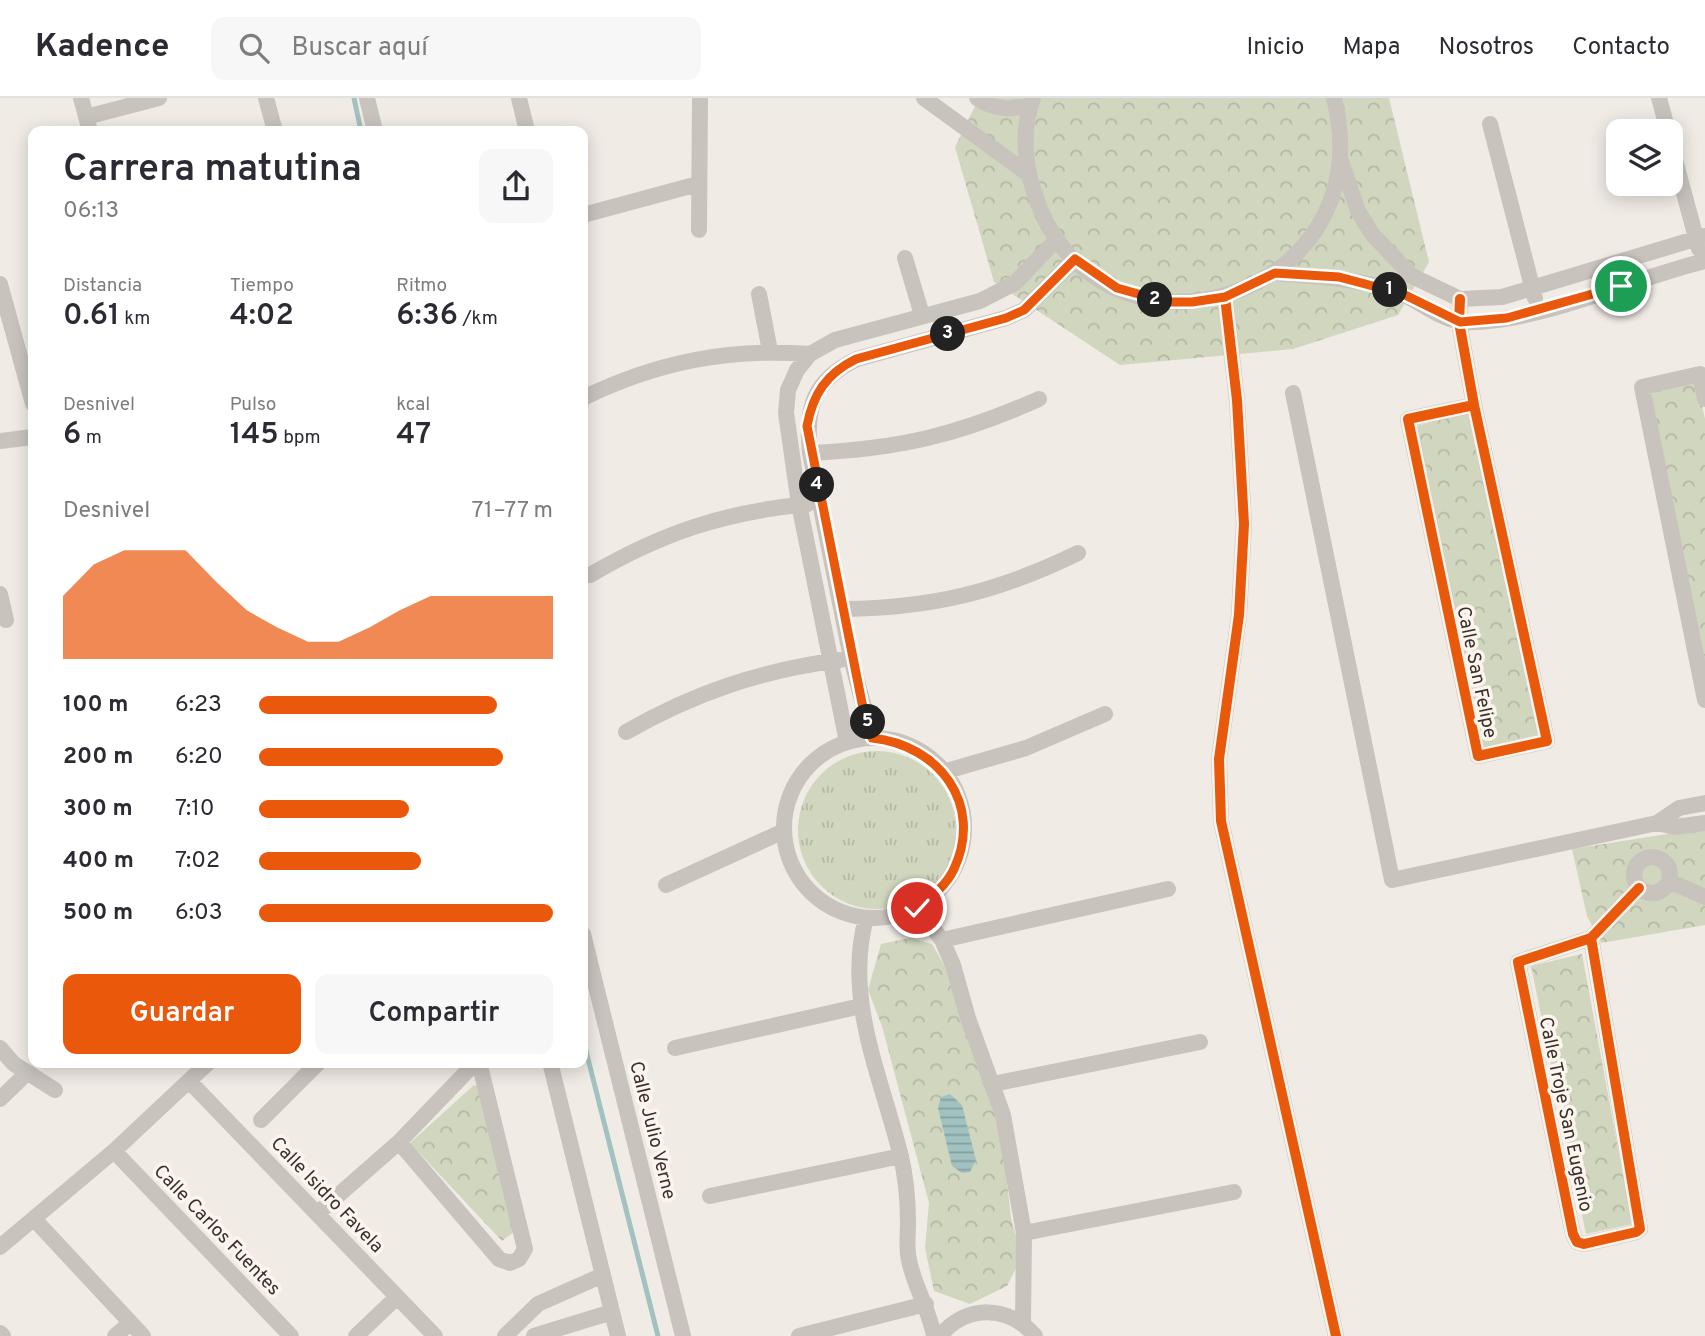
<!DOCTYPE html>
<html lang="es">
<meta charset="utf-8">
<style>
body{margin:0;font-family:Overpass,sans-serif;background:#f7f7f7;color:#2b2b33;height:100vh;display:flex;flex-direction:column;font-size:26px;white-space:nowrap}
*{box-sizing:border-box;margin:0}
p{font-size:23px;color:#7c7c81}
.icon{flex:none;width:38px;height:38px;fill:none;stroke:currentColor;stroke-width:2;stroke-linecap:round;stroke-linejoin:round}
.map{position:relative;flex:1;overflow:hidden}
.details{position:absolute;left:28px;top:28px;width:560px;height:942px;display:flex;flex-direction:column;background:#fff;border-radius:14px;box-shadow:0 4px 18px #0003}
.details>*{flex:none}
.buttons{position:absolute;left:1606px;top:21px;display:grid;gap:14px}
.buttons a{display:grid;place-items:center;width:77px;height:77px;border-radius:14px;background:#fff;box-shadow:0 4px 18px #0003;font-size:35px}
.pin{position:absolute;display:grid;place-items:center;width:60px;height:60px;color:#fff;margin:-30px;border:4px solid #fff;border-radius:50%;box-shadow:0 2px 7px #0007}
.km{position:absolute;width:35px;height:35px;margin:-18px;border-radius:50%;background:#222;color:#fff;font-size:19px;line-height:35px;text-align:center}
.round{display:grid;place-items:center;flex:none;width:74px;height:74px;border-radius:14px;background:#f7f7f7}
.headline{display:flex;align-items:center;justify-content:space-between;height:119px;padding:0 35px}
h1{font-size:38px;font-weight:600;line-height:52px}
.metrics{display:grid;grid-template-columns:repeat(3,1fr);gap:10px;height:119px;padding:7px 35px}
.metrics div{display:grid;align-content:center}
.metrics b{font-size:30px;font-weight:600}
.metrics small{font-size:19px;font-weight:400}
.metrics p{font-size:19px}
.chart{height:196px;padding:14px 35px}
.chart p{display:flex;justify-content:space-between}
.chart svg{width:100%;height:126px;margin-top:7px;fill:#ea580c;opacity:.7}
.primary-button{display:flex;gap:14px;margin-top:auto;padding:14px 35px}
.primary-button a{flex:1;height:80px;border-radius:14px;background:#ea580c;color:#fff;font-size:28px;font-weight:600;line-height:80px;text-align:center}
.primary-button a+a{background:#f7f7f7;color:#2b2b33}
ul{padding:0 35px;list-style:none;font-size:23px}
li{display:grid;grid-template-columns:112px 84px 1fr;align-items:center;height:52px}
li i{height:18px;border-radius:9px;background:#ea580c}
header{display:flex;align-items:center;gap:42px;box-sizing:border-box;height:98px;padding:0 35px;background:#fff;border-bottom:2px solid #e1e1e2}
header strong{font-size:33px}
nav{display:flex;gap:38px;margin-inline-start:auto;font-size:24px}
.search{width:490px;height:63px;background:#f7f7f7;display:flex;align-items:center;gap:18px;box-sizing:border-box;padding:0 24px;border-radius:14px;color:#7c7c81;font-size:26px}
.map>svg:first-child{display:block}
.grass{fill:url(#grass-tufts)}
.park{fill:url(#park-crowns)}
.water{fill:url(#water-rules)}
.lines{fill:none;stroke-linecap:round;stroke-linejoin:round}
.stream{stroke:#a1c2c1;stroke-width:5}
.minor{stroke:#c9c3be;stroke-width:16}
.cycleway-casing{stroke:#fbf5ee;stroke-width:15}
.cycleway{stroke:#e8590c;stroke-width:10}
.route-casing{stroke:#fff;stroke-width:14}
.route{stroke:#ea580c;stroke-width:9}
.labels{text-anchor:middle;stroke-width:7;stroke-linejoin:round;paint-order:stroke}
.street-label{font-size:19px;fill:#3b302b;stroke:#fbf5ee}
</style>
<header>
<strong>Kadence</strong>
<div class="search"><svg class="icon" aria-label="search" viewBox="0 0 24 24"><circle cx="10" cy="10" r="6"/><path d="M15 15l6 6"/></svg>Buscar aquí</div>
<nav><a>Inicio</a><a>Mapa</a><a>Nosotros</a><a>Contacto</a></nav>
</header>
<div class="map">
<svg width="1705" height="1238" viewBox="0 0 1705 1238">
<defs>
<pattern id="grass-tufts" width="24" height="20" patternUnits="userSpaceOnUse" patternTransform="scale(1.75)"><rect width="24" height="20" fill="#d1d6bf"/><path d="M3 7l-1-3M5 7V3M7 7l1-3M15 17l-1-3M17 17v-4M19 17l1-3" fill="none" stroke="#b4b8a4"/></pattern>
<pattern id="park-crowns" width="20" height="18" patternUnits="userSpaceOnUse" patternTransform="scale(1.75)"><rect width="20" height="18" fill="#d1d6bf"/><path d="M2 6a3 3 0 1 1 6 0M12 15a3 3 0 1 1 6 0" fill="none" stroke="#b4b8a4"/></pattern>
<pattern id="water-rules" width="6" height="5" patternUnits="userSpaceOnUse" patternTransform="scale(1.75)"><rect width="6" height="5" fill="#a1c2c1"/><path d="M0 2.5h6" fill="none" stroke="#849e9d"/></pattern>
</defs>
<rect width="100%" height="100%" fill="#f0ebe5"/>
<path class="grass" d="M798 732a79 79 0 1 1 158 0a79 79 0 1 1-158 0Z"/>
<path class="park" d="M979 0H1389L1429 164 1398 217 1293 251 1120 267 994 184 955 49Z
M1696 279 1705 321V590L1643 293Z
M1469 314 1540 636 1484 649 1417 328Z
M1705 730V827L1601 845 1587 818 1572 751Z
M910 840 932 846 950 877 1001 1031 1011 1120 1022 1158 1007 1188 970 1206 934 1193 925 1150 929 1105 882 928 868 892 881 846Z
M1582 856 1632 1126 1586 1136 1531 868Z
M474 987 480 990 515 1133 502 1143 410 1045Z"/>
<path class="water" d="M950 996 962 1007 976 1062 970 1074 962 1075 952 1068 938 1010 941 999Z"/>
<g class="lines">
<path class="stream" d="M354 0 361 33
M583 941 658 1238"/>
<path class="minor" d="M81 0 90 33
M266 0 275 33
M367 0 375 33
M519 0 527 33
M924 0 1028 76
M977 0C994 12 1011 12 1030 7
M1033 0C1022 30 1024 64 1034 94 1093 286 1386 208 1334 0
M1659 0 1668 33
M86 19 159 0
M1490 26 1535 200
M1671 47 1699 151
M1341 63 1358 113 1372 136 1412 178 1460 201 1502 199 1705 138
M583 117 698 86
M699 132 700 0
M905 160 922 217
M1275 175C1318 179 1359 180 1400 195 1419 203 1443 223 1463 224 1534 227 1634 180 1705 163
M0 186 33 306
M759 196 770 253
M1225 199 1237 302 1244 426 1239 517 1219 661 1221 723 1336 1238
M1460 201 1459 224 1474 307 1547 643 1478 658 1408 321 1474 307
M1293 295 1392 782 1657 725 1675 729 1705 725
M583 300C657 264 728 250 810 256
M1705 301 1700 276 1642 289 1705 602
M0 343 33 339
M810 355C899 351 958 337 1039 301
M590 477C662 435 724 414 808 406
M0 496 6 522
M844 511C932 510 998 494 1078 455
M626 634C694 595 762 572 840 562
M872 640 851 560 810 355C805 310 813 282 857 261L1006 220 1024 212 1075 161
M784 730a90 90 0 1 1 180 0a90 90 0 1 1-180 0Z
M847 644 799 406 786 315 788 292 797 272 810 256 835 242 980 203 1015 185 1057 141
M943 674 1026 650 1105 616
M1657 725 1679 710 1705 705
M1634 777a18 18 0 1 1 36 0a18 18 0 1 1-36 0Z
M1669 783 1705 799
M666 787 784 733
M917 810 942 842 953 867 968 920 1003 1017 1024 1135 1023 1225
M866 820C844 901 881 978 900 1055 906 1078 908 1102 908 1125 908 1137 906 1149 909 1162 914 1188 929 1211 934 1238
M583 836 683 1238
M1591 840 1518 864 1573 1136 1577 1144 1584 1146 1636 1134 1640 1131 1591 840 1639 790
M942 842 1168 791
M0 950 14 966 55 992
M675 950 861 908
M550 964 618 1238
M189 983 435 1238
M993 986 1200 944
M0 1001 27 975
M261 1022 319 964
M399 1044 499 1161 510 1165 519 1161 525 1151 479 964
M114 1053 291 1238
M710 1098 901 1058
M318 1115 399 1044 476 964
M35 1122 143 1238
M1024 1135 1234 1094
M0 1149 114 1053 209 964
M0 1235 3 1238
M115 1238 130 1225
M356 1238 397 1199
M505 1238 538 1206 603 1177
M534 1238 612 1214
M799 1238 926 1206
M940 1238C966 1206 1009 1207 1035 1238"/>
<g class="cycleway-casing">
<path id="cycleway" d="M1225 199 1237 302 1244 426 1239 517 1219 661 1221 723 1336 1238
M1460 201 1459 224 1474 307 1547 643 1478 658 1408 321 1474 307
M1591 840 1518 864 1573 1136 1577 1144 1584 1146 1636 1134 1640 1131 1591 840 1639 790"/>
</g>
<use href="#cycleway" class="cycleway"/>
</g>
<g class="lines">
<g class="route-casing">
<path id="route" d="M917 810C931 799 946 788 954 771 984 706 939 647 872 640L862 605 807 328C813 296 826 276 856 261L1006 220 1024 212 1075 161 1117 190 1167 204H1192L1225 199 1275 175 1339 179 1403 196 1460 224 1507 220 1621 188"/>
</g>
<use href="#route" class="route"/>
</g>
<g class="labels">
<g class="street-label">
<text transform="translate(1478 574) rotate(78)" y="7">Calle San Felipe</text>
<text transform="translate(1567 1016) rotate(78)" y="7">Calle Troje San Eugenio</text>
<text transform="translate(654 1032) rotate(76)" y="7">Calle Julio Verne</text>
<text transform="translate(328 1096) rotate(46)" y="7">Calle Isidro Favela</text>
<text transform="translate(218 1131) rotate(46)" y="7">Calle Carlos Fuentes</text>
</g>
</g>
</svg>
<div class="buttons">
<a><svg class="icon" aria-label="layers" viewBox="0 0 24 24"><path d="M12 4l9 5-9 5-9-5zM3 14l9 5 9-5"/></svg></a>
</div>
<div class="pin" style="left:1621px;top:188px;background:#1e9e55"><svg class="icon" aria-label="arrive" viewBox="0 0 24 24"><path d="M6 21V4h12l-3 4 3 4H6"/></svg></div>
<div class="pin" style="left:917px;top:810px;background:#d93025"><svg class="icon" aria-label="check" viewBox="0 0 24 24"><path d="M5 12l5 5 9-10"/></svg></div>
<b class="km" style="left:1390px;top:192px">1</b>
<b class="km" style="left:1155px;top:202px">2</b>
<b class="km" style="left:948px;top:236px">3</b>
<b class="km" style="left:817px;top:387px">4</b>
<b class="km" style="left:868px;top:624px">5</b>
<section class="details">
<div class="headline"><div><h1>Carrera matutina</h1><p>06:13</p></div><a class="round"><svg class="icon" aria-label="share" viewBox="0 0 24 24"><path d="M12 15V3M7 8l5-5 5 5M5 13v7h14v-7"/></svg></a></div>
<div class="metrics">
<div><p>Distancia</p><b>0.61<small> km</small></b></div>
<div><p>Tiempo</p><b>4:02</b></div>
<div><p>Ritmo</p><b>6:36<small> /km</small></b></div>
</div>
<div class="metrics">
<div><p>Desnivel</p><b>6<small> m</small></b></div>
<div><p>Pulso</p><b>145<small> bpm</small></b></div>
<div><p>kcal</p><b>47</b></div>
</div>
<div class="chart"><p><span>Desnivel</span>71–77 m</p>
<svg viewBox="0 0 160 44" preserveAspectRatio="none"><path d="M0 44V22L10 11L20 6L30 6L40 6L50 17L60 27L70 33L80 38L90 38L100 33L110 27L120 22L130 22L140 22L150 22L160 22V44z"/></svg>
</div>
<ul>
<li><b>100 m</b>6:23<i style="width:81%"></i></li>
<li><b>200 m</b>6:20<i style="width:83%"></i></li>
<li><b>300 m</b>7:10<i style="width:51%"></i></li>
<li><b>400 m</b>7:02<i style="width:55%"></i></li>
<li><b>500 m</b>6:03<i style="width:100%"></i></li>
</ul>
<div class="primary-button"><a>Guardar</a><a>Compartir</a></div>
</section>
</div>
